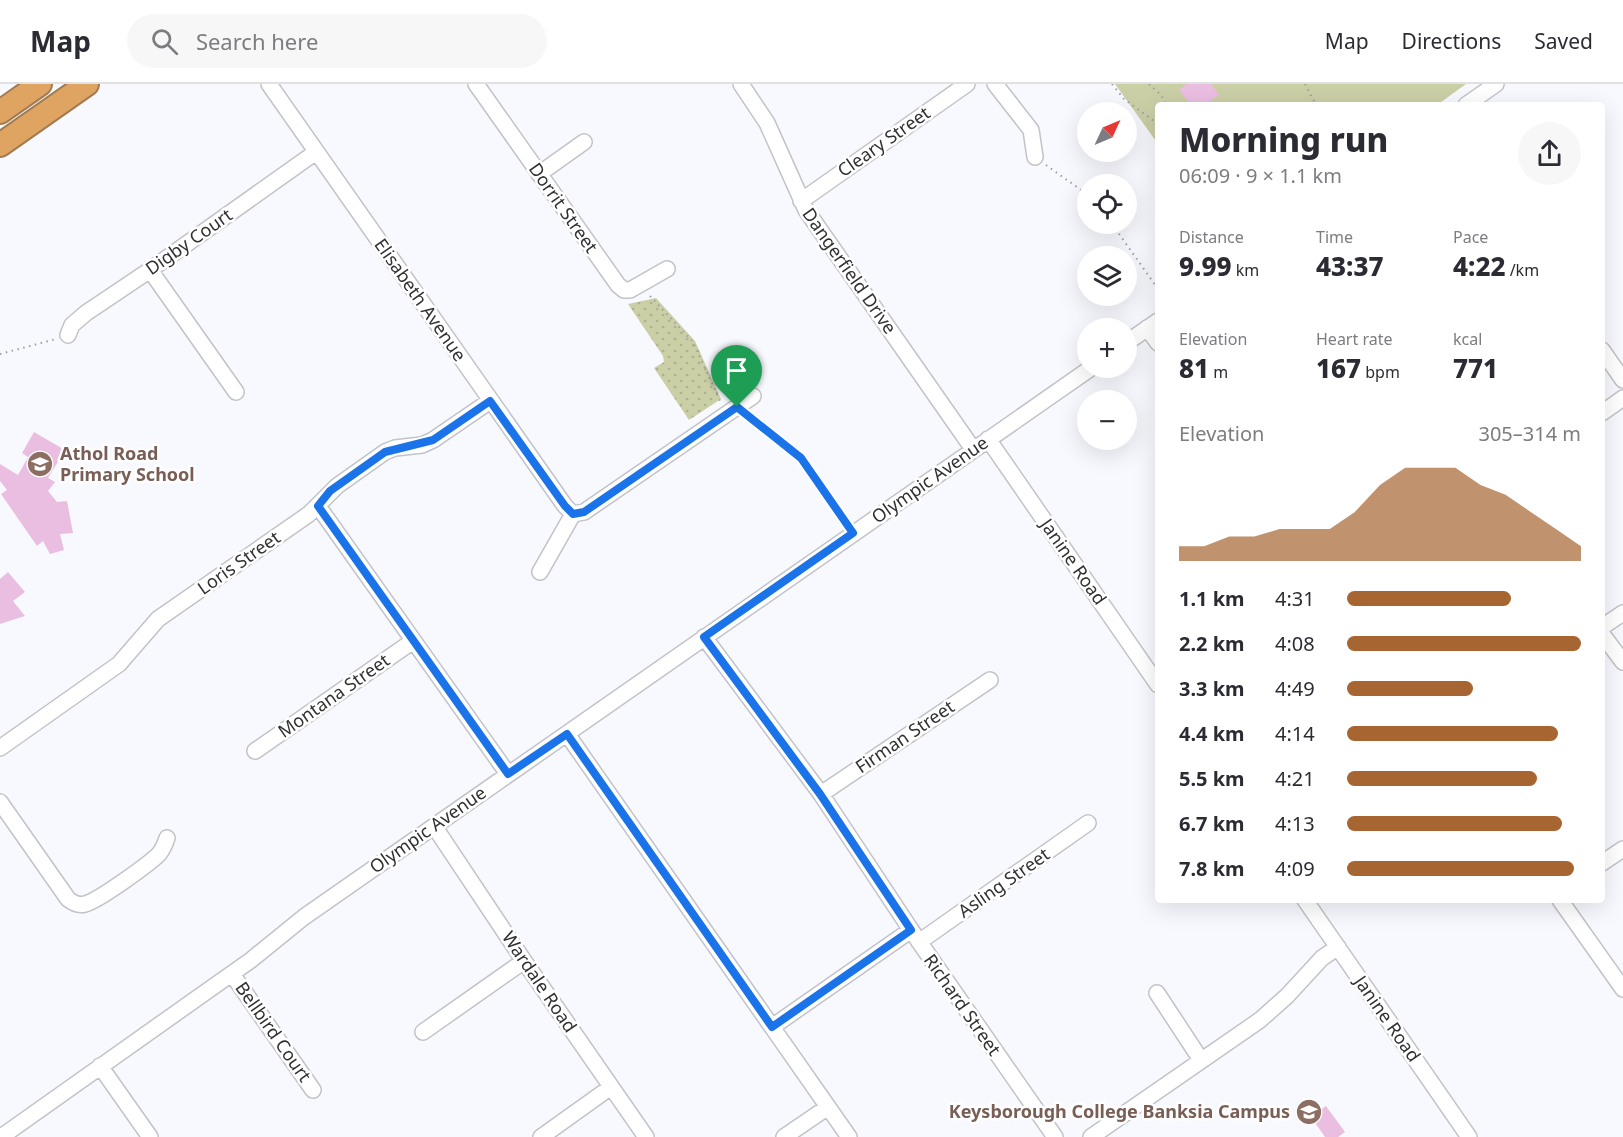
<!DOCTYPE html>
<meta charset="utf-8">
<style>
body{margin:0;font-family:"Noto Sans",sans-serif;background:#f7f7f7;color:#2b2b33;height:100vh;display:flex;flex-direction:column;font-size:22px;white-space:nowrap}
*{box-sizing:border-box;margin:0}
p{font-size:20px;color:#7c7c81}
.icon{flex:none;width:33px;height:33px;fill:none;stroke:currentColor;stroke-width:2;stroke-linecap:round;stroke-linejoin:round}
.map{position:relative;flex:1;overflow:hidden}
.drawer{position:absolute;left:1155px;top:18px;width:450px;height:801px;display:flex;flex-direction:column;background:#fff;border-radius:6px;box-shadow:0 6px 24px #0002}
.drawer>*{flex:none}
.needle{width:39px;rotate:46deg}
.buttons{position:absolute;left:1077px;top:18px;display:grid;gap:12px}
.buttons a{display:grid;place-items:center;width:60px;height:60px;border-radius:50%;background:#fff;box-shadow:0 6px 24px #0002;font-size:30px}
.pin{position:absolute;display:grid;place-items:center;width:51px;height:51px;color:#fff;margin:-62px -26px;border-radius:50% 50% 50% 0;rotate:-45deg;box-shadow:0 0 6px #0007}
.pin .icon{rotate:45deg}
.round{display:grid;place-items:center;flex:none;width:63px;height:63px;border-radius:32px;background:#f7f7f7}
.head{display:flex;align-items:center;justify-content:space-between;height:102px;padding:0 24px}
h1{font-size:33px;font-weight:800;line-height:45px}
.metrics{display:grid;grid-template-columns:repeat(3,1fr);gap:9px;height:102px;padding:6px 24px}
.metrics div{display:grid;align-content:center}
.metrics b{font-size:26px;font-weight:800}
.metrics small{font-size:16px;font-weight:400}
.metrics p{font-size:16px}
.chart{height:168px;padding:12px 24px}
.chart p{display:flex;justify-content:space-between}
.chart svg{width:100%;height:108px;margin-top:6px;fill:#a76531;opacity:.7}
ul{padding:0 24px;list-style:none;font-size:20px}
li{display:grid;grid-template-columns:96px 72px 1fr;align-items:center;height:45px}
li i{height:15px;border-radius:8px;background:#a76531}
header{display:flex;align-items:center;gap:36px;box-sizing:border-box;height:84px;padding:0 30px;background:#fff;border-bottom:2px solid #e1e1e2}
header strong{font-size:28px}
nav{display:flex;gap:33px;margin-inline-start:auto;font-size:21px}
.search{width:420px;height:54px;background:#f7f7f7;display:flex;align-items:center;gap:15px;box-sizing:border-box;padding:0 21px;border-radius:33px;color:#7c7c81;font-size:22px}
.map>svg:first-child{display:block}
.grass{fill:url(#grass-dots)}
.park{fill:#cbcfa6}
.building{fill:#eabee1}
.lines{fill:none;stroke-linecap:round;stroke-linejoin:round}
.minor-casing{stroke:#c2c3c8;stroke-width:18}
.highway-casing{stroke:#a27b51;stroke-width:26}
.path{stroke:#9e9fa2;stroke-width:2;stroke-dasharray:1.5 4.5;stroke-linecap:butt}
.minor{stroke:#fff;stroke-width:15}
.highway{stroke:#dfa362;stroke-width:22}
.route-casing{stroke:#fff;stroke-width:12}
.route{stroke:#1a73e8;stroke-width:8}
.labels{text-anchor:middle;stroke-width:5;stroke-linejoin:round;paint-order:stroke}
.street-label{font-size:18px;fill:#303032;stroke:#fff}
.education-label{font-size:18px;font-weight:bold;fill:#785e54;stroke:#fff;text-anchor:start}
</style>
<header>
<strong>Map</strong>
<div class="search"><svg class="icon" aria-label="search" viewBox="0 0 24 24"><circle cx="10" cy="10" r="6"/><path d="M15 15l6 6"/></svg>Search here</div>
<nav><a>Map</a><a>Directions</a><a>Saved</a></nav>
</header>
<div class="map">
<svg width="1623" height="1053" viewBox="0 0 1623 1053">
<defs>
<pattern id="grass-dots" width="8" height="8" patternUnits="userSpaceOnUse" patternTransform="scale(1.5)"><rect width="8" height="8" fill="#cbcfa6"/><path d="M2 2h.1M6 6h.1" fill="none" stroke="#afb28f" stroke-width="1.8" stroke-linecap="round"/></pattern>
</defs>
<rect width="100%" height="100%" fill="#f8f9fe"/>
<path class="grass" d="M656 214 695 257 721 315 689 336 654 284 664 278 663 272 628 220Z"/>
<path class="park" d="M1115 0H1466L1437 21H1158V60Z"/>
<path class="building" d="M1187 0H1211L1219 11 1204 21H1191L1179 6Z
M34 348 65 366 48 394 55 398 48 407 57 418 67 417 73 449 60 450 64 466 50 470 43 457 37 462 1 410 7 406 0 397V380L18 391 28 373 22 369Z
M8 488 25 508 13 517 25 532 0 540V495Z
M1326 1022 1345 1048 1338 1053H1325L1311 1033Z"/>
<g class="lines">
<g class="minor-casing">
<path id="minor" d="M269 0 565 422 573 430
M476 0 618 201 624 206H630L667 185
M741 0 767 39 806 126 973 365
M995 0 1031 46 1035 73
M1466 21 1496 0
M539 90 584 58
M801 117 967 0
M150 186 236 308
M1147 244 1158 259
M68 251 72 241 86 229 150 186 316 68
M1126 259 1158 237
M1602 266 1623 296
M1602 329 1623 314
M988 355 1158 601
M318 422 508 690
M540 488 573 430 584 428 753 312
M1602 543 1623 529
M1602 550 1623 578
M704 553 821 710 911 846 1055 1053
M567 650 849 1053
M0 664 119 580 158 535 309 430 337 402 385 368 395 364 422 361 433 356 490 317
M255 667 413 557
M821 710 990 596
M0 718 68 815C73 819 78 822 85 820 98 817 149 780 159 770 163 765 165 760 167 754
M434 742 524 877 646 1053
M1602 779 1623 765
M1305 816 1469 1053
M1560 816 1623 905
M919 858 1088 739
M232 890 313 1006
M1157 909 1201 976
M772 943 911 846
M423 948 524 877
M100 982 150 1053
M1 1053 251 876 304 833 1091 284
M541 1053 611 1003
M784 1053 828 1023
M1091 1053 1260 936 1287 912 1322 874 1338 863"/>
</g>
<g class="highway-casing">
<path id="highway" d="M0 28 40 0
M0 61 87 0"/>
</g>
<path class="path" d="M1112 0 1124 15 1158 40
M1149 0 1161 11 1167 21
M1305 0 1316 21
M1046 81 1088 111
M1112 140 1158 205
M650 212 693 258 720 317
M0 270 56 255
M748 331 801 374 846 439"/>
<use href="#minor" class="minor"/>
<use href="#highway" class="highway"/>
</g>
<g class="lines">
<g class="route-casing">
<path id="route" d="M490 317 565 422 573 430 584 428 737 323 801 374 853 449 704 553 820 710 911 846 772 943 567 650 508 690 318 422 330 407 385 368 433 356Z"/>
</g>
<use href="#route" class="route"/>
</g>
<defs>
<g id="school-disc" transform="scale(1.35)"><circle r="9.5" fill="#8d6e63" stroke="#fff"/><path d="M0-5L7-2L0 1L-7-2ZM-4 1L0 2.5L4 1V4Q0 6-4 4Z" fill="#fff"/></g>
</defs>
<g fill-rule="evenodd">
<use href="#school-disc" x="40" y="380"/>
<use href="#school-disc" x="1309" y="1028"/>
</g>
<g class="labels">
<g class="street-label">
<text transform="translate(884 58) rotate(-35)" y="6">Cleary Street</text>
<text transform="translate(563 124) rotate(55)" y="6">Dorrit Street</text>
<text transform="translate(189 158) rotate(-35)" y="6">Digby Court</text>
<text transform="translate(849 187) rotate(55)" y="6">Dangerfield Drive</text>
<text transform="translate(420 216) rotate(55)" y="6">Elisabeth Avenue</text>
<text transform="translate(930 396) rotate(-35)" y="6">Olympic Avenue</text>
<text transform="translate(1073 478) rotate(55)" y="6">Janine Road</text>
<text transform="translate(239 479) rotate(-35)" y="6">Loris Street</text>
<text transform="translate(334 612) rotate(-35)" y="6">Montana Street</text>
<text transform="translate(905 653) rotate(-34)" y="6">Firman Street</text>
<text transform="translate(428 746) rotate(-35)" y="6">Olympic Avenue</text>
<text transform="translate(1004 799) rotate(-35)" y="6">Asling Street</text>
<text transform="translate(539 898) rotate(56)" y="6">Wardale Road</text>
<text transform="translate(962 921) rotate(55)" y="6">Richard Street</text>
<text transform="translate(1387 935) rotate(55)" y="6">Janine Road</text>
<text transform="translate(273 948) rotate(55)" y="6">Bellbird Court</text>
</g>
<g class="education-label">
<text x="60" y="376">Athol Road<tspan x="60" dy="21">Primary School</tspan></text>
<text x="1290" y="1034" text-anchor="end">Keysborough College Banksia Campus</text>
</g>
</g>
</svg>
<div class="buttons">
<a><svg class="needle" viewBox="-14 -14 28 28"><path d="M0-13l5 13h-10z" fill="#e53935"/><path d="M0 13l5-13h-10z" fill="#7c7c81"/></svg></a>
<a><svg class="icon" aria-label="locate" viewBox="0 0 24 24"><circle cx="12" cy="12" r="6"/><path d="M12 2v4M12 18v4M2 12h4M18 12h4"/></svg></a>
<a><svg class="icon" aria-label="layers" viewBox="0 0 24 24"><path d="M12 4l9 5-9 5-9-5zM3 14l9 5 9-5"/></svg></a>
<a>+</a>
<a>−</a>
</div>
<div class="pin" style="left:737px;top:323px;background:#1e9e55"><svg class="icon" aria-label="arrive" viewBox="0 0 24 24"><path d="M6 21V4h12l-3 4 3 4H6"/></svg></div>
<section class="drawer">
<div class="head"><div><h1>Morning run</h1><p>06:09 · 9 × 1.1 km</p></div><a class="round"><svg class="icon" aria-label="share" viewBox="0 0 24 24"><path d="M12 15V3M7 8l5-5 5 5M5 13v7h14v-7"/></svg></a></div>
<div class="metrics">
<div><p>Distance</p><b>9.99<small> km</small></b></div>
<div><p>Time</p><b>43:37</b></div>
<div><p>Pace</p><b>4:22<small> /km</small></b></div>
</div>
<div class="metrics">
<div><p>Elevation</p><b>81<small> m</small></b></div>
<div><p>Heart rate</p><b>167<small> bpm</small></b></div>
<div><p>kcal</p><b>771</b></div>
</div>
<div class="chart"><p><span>Elevation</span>305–314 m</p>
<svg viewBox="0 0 160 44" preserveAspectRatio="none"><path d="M0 44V38L10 38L20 34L30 34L40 31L50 31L60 31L70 24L80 13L90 6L100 6L110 6L120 13L130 17L140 24L150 31L160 38V44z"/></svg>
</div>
<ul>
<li><b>1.1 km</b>4:31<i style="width:70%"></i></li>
<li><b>2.2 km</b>4:08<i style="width:100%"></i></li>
<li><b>3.3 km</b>4:49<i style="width:54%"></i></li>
<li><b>4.4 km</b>4:14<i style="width:90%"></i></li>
<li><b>5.5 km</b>4:21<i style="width:81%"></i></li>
<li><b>6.7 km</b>4:13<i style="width:92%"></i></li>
<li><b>7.8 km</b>4:09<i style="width:97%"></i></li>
</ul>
</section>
</div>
